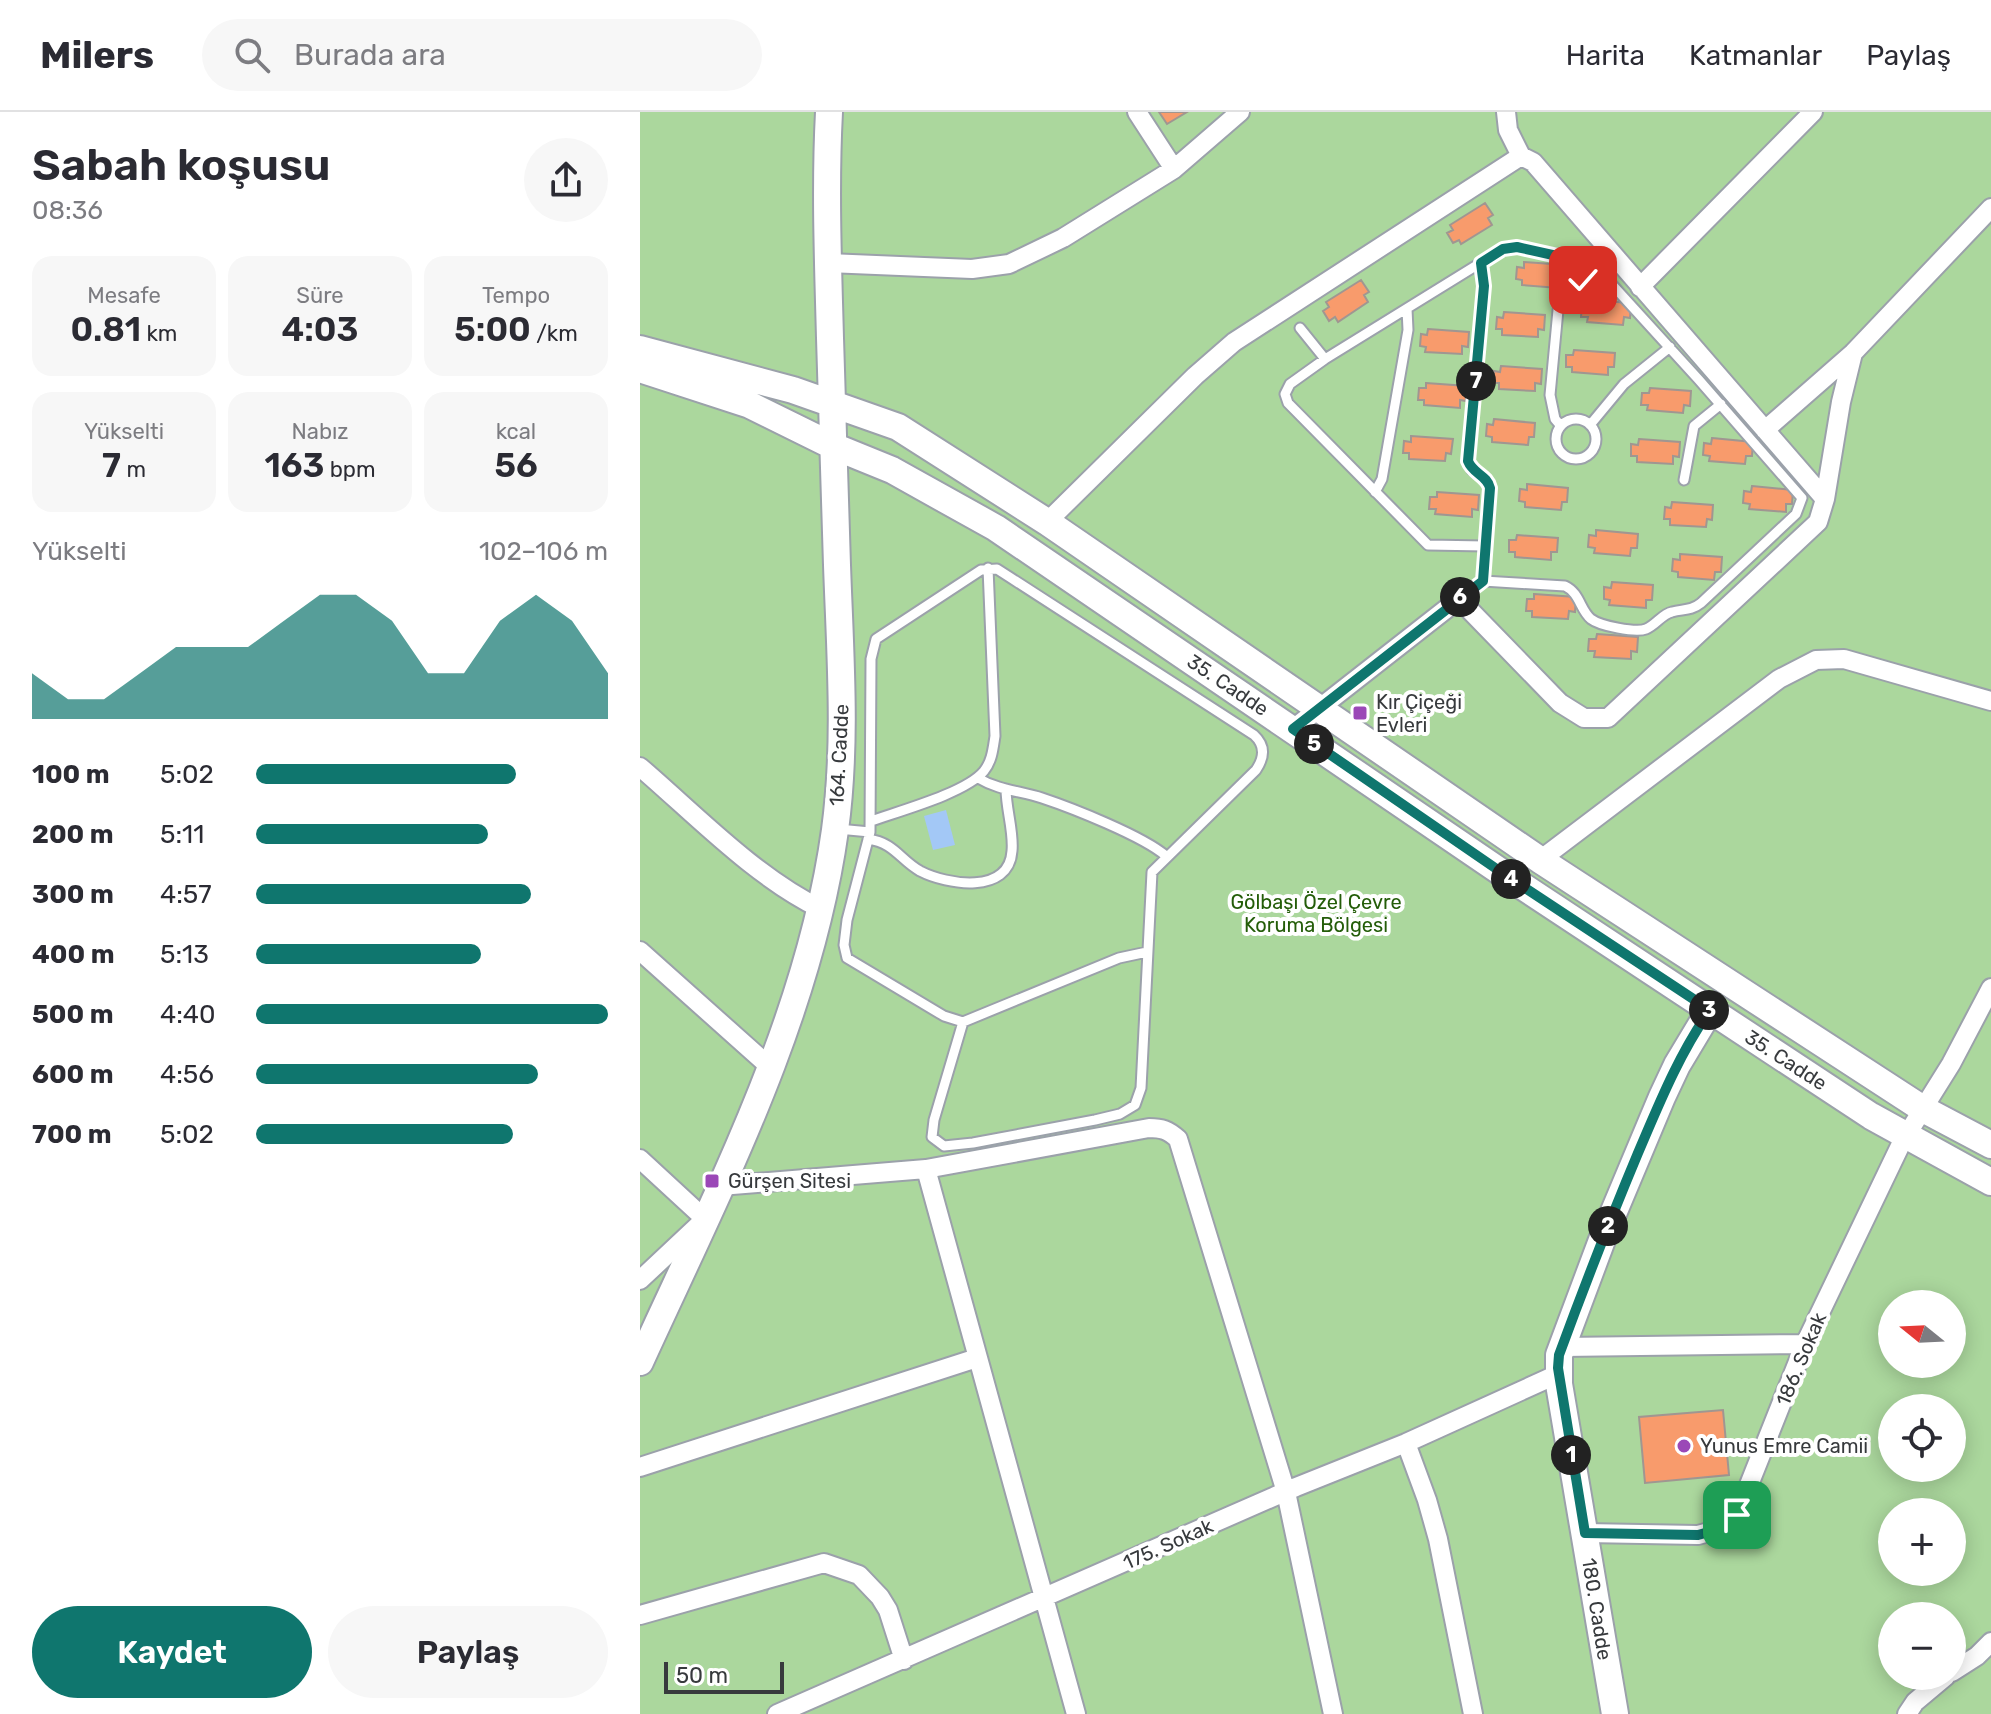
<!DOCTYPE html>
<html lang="tr">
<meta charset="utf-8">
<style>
body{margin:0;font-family:Rubik,sans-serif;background:#f7f7f7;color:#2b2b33;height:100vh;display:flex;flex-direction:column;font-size:30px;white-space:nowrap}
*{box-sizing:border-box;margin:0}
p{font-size:26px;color:#7c7c81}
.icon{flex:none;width:44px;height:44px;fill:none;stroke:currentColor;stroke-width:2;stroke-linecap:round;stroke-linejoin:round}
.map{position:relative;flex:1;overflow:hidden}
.details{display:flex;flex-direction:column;background:#fff;width:640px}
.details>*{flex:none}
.needle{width:52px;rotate:288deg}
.buttons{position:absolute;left:1238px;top:1178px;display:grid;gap:16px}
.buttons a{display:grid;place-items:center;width:88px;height:88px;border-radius:50%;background:#fff;box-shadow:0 4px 20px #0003;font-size:40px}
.scale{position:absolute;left:24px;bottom:20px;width:120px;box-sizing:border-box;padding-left:8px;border:4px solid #373a3d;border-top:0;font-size:22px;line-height:28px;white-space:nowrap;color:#373a3d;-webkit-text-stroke:6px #fff;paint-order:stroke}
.pin{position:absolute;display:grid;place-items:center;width:68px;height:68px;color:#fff;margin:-34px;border-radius:16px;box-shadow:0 4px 12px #0006}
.km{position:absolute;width:40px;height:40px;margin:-20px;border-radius:50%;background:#222;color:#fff;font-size:22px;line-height:40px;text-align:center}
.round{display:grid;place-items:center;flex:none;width:84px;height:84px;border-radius:42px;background:#f7f7f7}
.overview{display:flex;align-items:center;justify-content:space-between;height:136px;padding:0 32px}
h1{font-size:44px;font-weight:600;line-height:60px}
.stats{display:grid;grid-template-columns:repeat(3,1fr);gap:12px;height:136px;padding:8px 32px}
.stats div{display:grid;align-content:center;border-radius:20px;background:#f7f7f7;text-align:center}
.stats b{font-size:34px;font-weight:600}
.stats small{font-size:22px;font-weight:400}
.stats p{font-size:22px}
.chart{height:224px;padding:16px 32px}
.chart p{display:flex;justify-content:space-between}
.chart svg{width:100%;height:144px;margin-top:8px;fill:#0f766e;opacity:.7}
.button{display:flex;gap:16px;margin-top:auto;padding:16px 32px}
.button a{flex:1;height:92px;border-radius:48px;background:#0f766e;color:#fff;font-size:32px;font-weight:600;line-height:92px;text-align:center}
.button a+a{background:#f7f7f7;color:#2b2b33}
ul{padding:0 32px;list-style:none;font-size:26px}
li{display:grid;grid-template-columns:128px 96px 1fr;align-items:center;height:60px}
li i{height:20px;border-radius:10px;background:#0f766e}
header{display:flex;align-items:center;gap:48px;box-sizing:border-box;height:112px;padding:0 40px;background:#fff;border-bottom:2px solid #e1e1e2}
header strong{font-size:38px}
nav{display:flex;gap:44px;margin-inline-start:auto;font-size:28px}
.search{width:560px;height:72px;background:#f7f7f7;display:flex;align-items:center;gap:20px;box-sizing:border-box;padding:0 28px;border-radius:44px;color:#7c7c81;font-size:30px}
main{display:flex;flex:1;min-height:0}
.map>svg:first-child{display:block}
.green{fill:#abd79d;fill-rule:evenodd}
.water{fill:#a3c8f6}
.building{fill:#f89b6c;stroke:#a09691;stroke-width:2}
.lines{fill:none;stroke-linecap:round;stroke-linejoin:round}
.lane-casing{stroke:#9ba1aa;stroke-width:13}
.street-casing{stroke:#9ba1aa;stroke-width:22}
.secondary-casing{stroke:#9ba1aa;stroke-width:30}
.lane{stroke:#fff;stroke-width:9}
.street{stroke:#fff;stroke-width:18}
.secondary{stroke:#fff;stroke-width:26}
.route-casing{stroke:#fff;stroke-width:16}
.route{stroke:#0f766e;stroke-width:10}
.poi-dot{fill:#9b48b7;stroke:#fff;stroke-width:3}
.labels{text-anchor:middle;stroke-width:8;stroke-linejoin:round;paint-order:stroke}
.street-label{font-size:20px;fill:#373a3d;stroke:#fff}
.poi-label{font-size:20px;fill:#373a3d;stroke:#fff;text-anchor:start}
.park-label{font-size:20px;fill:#245d09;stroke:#fff}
</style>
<header>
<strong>Milers</strong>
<div class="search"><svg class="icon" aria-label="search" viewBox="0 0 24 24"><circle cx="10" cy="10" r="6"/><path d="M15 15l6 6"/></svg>Burada ara</div>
<nav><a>Harita</a><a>Katmanlar</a><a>Paylaş</a></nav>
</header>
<main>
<section class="details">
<div class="overview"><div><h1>Sabah koşusu</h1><p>08:36</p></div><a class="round"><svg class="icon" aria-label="share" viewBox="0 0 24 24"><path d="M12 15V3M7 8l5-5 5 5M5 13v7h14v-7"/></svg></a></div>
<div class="stats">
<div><p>Mesafe</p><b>0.81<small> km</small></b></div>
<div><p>Süre</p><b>4:03</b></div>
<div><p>Tempo</p><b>5:00<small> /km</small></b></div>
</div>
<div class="stats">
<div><p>Yükselti</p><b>7<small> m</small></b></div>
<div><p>Nabız</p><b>163<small> bpm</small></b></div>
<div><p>kcal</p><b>56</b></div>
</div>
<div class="chart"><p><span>Yükselti</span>102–106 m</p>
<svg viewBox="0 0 160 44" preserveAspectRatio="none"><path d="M0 44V30L10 38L20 38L30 30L40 22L50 22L60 22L70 14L80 6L90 6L100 14L110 30L120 30L130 14L140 6L150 14L160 30V44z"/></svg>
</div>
<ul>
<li><b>100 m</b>5:02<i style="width:74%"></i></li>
<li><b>200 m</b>5:11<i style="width:66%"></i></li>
<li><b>300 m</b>4:57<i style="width:78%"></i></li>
<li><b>400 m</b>5:13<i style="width:64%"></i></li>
<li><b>500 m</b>4:40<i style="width:100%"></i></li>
<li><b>600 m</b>4:56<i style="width:80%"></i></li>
<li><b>700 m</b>5:02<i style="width:73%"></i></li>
</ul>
<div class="button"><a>Kaydet</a><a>Paylaş</a></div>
</section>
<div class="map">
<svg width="1351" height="1602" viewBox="0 0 1351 1602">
<rect width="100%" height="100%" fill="#e4eaf4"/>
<path class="green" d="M0 0H1351V1602H0ZM1252 1192H1312V1252H1252ZM1252 1296H1312V1356H1252ZM1252 1400H1312V1460H1252ZM1252 1504H1312V1564H1252Z"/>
<path class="water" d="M306 698 315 733 293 738 284 704Z"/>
<path class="building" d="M519 0H547L527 12Z
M845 91 853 103 848 106 852 113 821 132 819 128 813 131 807 121 813 118 810 113Z
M884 150 926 153 924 168H918V176L882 173V168L876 167 877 155 884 156Z
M721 168 729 180 724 183 728 190 698 210 695 205 689 209 683 199 689 195 686 190Z
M949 188 991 191 990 206 984 205 983 213 947 210 948 205H941L942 193H949Z
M864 200 905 203 904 218 898 217V225L862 223V217H856L857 205 863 206Z
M788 217 829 220 828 235 822 234V242L785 240 786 235 780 234 781 222 787 223Z
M934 238 975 241 974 255H968V263L932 260V255H926V243H933Z
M861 254 902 257 901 272 895 271V279L859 277V271H853L854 259 860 260Z
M786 271 827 274 826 289 820 288V296L784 293V288H778L779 276H786Z
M1010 276 1051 279 1050 294 1044 293 1043 301 1007 298 1008 293H1001L1002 281H1009Z
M854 307 895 311 894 325H889L888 333 852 330V325L846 324 847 312 853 313Z
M771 324 813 327 811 342 806 341 805 349 769 347V341H763L764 329 771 330Z
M1072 326 1113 330 1112 344H1106L1105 352 1069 349 1070 344 1063 343 1064 331 1071 332Z
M999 327 1040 330 1039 345 1033 344V352L997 350V344H991V332L998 333Z
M887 372 928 376 927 390H922L921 398 885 395V390L879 389 880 377 887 378Z
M1112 374 1153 378 1152 392H1146V400L1109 397 1110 392 1103 391 1104 379 1111 380Z
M797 380 839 383 838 398 832 397V405L795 402 796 397H789L790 385H797Z
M1032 390 1073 393 1072 408 1067 407 1066 415 1030 413V407H1024L1025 395 1031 396Z
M956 418 998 422 997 436H991L990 444 954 441 955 436 948 435 949 423 956 424Z
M877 423 918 426 917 440H911V448L875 445V440H869V428H876Z
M1040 442 1082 445 1081 460H1075L1074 468 1038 465V460L1032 459 1033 447 1040 448Z
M972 470 1013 473 1012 488H1006V496L969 493 970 488 964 487V475L971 476Z
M894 482 936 485 935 500 929 499 928 507 892 505V499H886L887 487H894Z
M957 522 998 525 997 540 991 539V547L954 545 955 539H948L949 527H956Z
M1083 1298 1089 1363 1005 1371 999 1305Z"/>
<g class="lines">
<g class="lane-casing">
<path id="lane" d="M660 216 685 247
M916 327a20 20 0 1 1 40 0a20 20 0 1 1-40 0Z
M950 313 984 272 1030 235
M921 314 915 307 910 283 918 198 954 154
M1044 368 1054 314 1081 292
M735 380 742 367 768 218 767 197
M843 469 925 474C940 481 940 498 951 507 960 514 996 521 1006 517 1016 513 1022 502 1032 500 1043 497 1051 499 1061 491L1156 402 1162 386 1059 268 957 156 927 144 871 135 863 137 685 247 650 272 645 282 648 291 788 433 845 434
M819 487 843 469 850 376 848 369 832 358 828 349 844 174 841 151
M338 666C358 678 380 679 402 686 432 696 503 724 526 744
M231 709C259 699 326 681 344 659 352 649 353 637 355 624L348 456
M198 717 230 720
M228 727C255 731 259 747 280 759 307 773 369 783 372 739 374 720 366 697 366 677
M323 910 294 1008 292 1025 304 1034 333 1031 455 1008 480 1002 495 993 501 976 512 760 616 658C624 646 626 634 614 623L371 466 357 457 341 458 236 527 231 547 230 720 207 808 204 833 207 846 304 904 323 910 479 846 507 840"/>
</g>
<g class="street-casing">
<path id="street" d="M497 0 534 57
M866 0 868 18 881 44
M188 151 332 157 369 152 423 126 534 57 600 0
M1000 175 1173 0
M1125 318 1213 241 1351 96
M407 410 555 264 594 230 881 44 893 50 1185 387
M653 617 819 487 920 591 944 606H968L1178 410 1185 387 1201 290 1213 241
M0 655C56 703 115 765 181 797
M900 748 1139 567 1176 548 1204 547 1351 589
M0 839 130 955
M0 1047 65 1107 0 1168
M286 1057 436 1602
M80 1074 286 1057 509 1016C522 1016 528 1018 538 1027L646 1380 693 1602
M922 1235 1165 1232
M766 1331 787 1388 798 1427 833 1602
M0 1355 337 1246
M945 1421 1058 1423 1083 1416 1097 1403 1165 1232 1261 1032 1311 952 1351 876
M0 1503 184 1451 219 1463 240 1485 248 1498 264 1548
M1312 1560 1337 1544 1351 1530
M137 1602 656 1375 766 1331 918 1262
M1267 1602 1275 1590 1306 1564"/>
</g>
<g class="secondary-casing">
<path id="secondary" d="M0 237 153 278 258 315 407 410 900 748 1283 997 1351 1033
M0 257 110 293 193 334 252 358 356 416 861 760 1070 898 1231 1004 1351 1070
M0 1250C78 1079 169 906 195 718 207 630 200 540 197 453 194 377 193 302 190 226 188 151 185 75 189 0
M975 1602 919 1272V1243L962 1128 1022 985 1037 953 1070 898"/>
</g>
<use href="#lane" class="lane"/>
<use href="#street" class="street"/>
<use href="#secondary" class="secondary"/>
</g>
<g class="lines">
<g class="route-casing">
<path id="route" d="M943 168 954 154 949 151 877 135 863 137 841 151 844 174 828 349C833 362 847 363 850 376L843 469 653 617 861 760 1070 898C1039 942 1019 992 998 1041 970 1108 944 1175 919 1243L918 1256 945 1421 1058 1423 1083 1416 1097 1403"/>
</g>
<use href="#route" class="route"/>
</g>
<g class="poi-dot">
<rect x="712" y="593" width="16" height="16" rx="4"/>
<rect x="64" y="1061" width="16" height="16" rx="4"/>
<circle cx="1044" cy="1334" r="8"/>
</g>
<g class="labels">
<g class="street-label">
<text transform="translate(588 573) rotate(34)" y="7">35. Cadde</text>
<text transform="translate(199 643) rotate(-87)" y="7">164. Cadde</text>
<text transform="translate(1146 948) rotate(33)" y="7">35. Cadde</text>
<text transform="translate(1161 1247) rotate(-67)" y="7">186. Sokak</text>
<text transform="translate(528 1432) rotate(-24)" y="7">175. Sokak</text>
<text transform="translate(957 1497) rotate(81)" y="7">180. Cadde</text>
</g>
<g class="poi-label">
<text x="736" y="597">Kır Çiçeği<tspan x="736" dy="23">Evleri</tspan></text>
<text x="88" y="1076">Gürşen Sitesi</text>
<text x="1060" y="1341">Yunus Emre Camii</text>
</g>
<g class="park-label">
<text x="676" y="797">Gölbaşı Özel Çevre<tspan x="676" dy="23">Koruma Bölgesi</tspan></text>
</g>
</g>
</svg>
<div class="buttons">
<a><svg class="needle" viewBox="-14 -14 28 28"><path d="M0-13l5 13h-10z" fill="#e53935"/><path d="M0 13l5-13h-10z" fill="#7c7c81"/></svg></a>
<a><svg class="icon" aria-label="locate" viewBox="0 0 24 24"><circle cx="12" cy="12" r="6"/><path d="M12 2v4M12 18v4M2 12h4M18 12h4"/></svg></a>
<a>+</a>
<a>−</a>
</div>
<div class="scale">50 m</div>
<div class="pin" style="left:1097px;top:1403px;background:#1e9e55"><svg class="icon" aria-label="arrive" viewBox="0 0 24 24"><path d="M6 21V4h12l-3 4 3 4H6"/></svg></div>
<div class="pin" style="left:943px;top:168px;background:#d93025"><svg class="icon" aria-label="check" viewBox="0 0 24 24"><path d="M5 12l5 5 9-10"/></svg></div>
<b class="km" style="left:931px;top:1343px">1</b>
<b class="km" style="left:968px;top:1114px">2</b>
<b class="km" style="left:1069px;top:898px">3</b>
<b class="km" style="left:871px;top:767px">4</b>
<b class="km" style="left:674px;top:632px">5</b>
<b class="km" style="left:820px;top:485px">6</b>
<b class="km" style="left:836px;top:269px">7</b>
</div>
</main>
